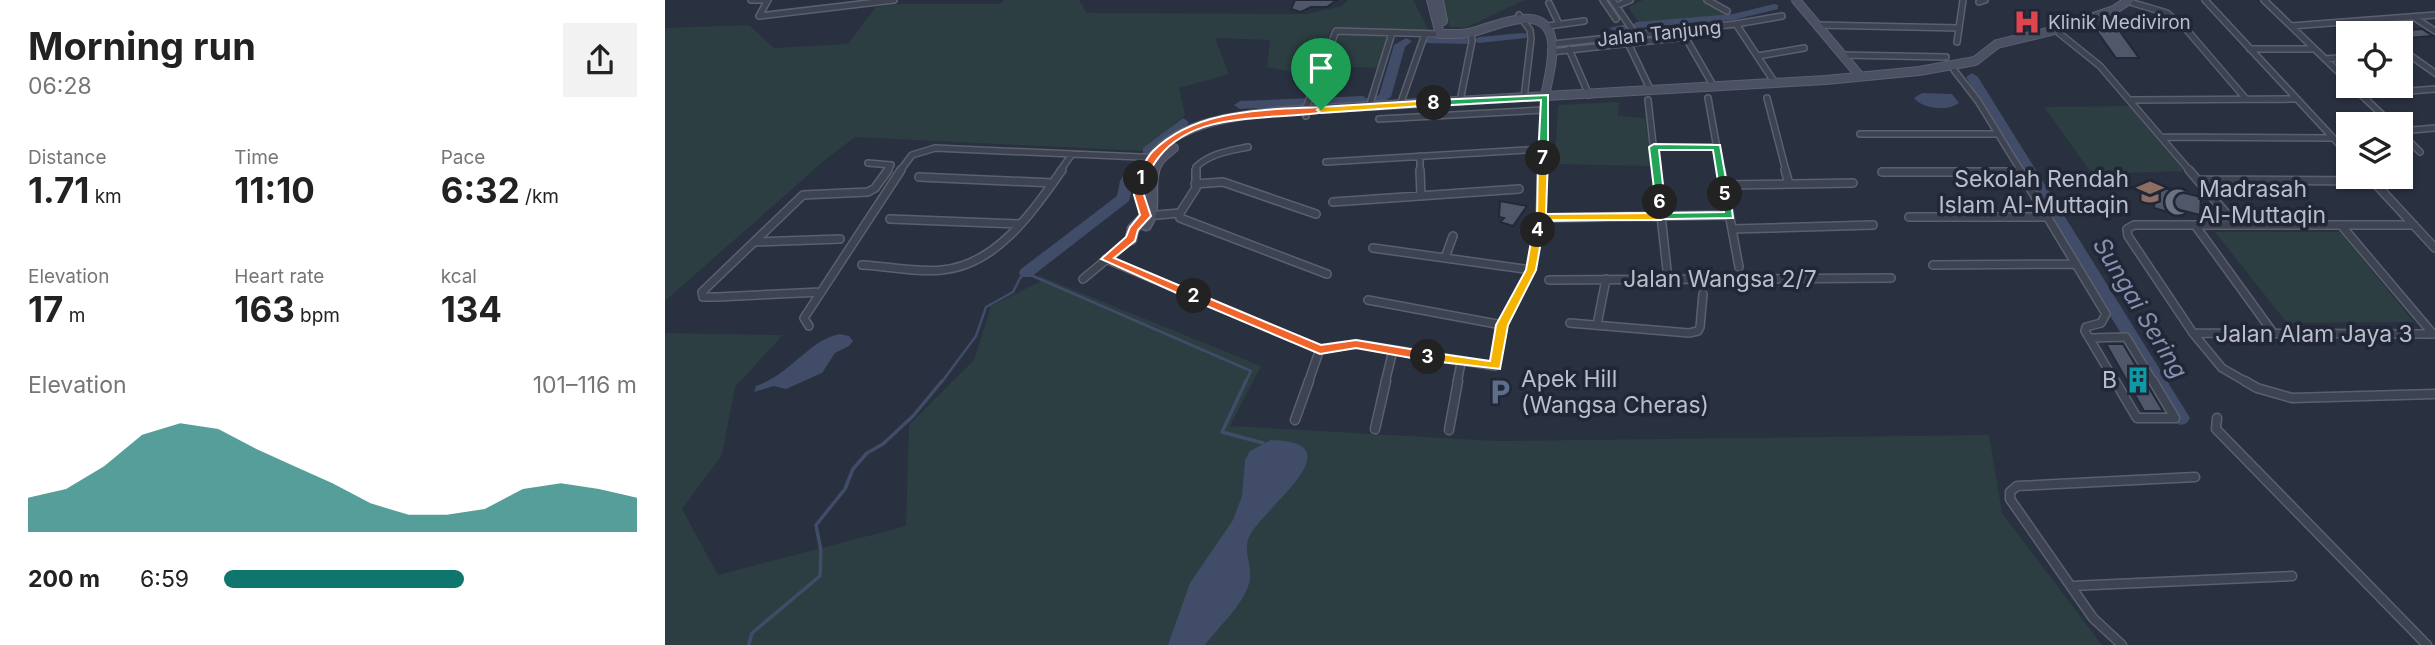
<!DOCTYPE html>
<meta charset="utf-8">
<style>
body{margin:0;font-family:Inter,sans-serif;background:#f2f2f2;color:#222;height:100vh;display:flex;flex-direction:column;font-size:26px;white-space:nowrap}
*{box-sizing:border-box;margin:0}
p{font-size:23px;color:#767676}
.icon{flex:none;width:38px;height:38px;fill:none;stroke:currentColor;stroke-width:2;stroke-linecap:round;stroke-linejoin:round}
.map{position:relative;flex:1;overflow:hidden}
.side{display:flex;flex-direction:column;background:#fff;width:665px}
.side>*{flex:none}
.controls{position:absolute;left:1671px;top:21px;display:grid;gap:14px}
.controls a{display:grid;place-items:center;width:77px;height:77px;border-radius:0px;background:#fff;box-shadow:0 2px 5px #0004;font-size:35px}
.pin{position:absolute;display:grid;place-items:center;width:60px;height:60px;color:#fff;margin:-72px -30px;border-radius:50% 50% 50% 0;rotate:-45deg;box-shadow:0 0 7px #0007}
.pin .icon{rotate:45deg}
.km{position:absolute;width:35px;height:35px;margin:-18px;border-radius:50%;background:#222;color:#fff;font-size:19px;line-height:35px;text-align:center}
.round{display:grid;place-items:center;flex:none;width:74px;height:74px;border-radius:0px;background:#f2f2f2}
.overview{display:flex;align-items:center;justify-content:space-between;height:119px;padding:0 28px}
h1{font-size:38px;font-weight:700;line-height:52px}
.metrics{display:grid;grid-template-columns:repeat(3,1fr);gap:10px;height:119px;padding:7px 28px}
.metrics div{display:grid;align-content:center}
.metrics b{font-size:35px;font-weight:700}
.metrics small{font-size:19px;font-weight:400}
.metrics p{font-size:19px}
.chart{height:196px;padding:14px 28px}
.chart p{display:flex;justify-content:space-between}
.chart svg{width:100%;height:126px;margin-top:7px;fill:#0f766e;opacity:.7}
ul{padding:0 28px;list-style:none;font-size:23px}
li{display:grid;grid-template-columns:112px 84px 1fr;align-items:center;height:52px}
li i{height:18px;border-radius:9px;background:#0f766e}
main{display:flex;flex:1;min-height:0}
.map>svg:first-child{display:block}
.green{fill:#2c3e42}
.water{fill:#404c68}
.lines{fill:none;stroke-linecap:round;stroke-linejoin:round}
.stream-far1{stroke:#404c68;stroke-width:2.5}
.stream{stroke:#404c68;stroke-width:3.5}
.river{fill:#404c68;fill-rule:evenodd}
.building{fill:#4f5769;stroke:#232938;stroke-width:2}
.street-far2-casing{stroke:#5b606e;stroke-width:8}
.street-far1-casing{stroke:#5b606e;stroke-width:10}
.street-casing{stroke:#5b606e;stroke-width:11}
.secondary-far1-casing{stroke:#5b606e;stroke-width:10}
.secondary-casing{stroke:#5b606e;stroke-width:13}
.street-far2{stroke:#3d4350;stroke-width:5}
.street-far1{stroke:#3d4350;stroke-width:7}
.street{stroke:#3d4350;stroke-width:8}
.secondary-far1{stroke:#4b5163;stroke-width:8}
.secondary{stroke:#4b5163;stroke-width:10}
.split-1{fill:#f0652b;stroke:#fff;stroke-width:2}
.split-2{fill:#f0652b;stroke:#fff;stroke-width:2}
.split-3{fill:#f0652b;stroke:#fff;stroke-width:2}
.split-4{fill:#f5b400;stroke:#fff;stroke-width:2}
.split-5{fill:#22a559;stroke:#fff;stroke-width:2}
.split-6{fill:#22a559;stroke:#fff;stroke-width:2}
.split-7{fill:#f5b400;stroke:#fff;stroke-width:2}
.split-8{fill:#22a559;stroke:#fff;stroke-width:2}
.split-9{fill:#f5b400;stroke:#fff;stroke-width:2}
.labels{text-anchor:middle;stroke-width:7;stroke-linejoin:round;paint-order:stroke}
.far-poi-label{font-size:19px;fill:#babeca;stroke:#212736;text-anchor:start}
.far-street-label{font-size:19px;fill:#babeca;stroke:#212736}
.poi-label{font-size:23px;fill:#babeca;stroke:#212736;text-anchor:end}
.street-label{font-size:23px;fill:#babeca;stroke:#212736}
.water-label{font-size:24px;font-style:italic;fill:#8491af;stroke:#212736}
</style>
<main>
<section class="side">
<div class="overview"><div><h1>Morning run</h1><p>06:28</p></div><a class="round"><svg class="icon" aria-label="share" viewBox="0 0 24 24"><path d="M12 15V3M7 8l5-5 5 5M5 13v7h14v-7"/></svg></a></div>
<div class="metrics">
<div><p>Distance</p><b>1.71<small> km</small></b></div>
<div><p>Time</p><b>11:10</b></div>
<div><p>Pace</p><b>6:32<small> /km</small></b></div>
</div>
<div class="metrics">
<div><p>Elevation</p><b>17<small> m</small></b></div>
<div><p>Heart rate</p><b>163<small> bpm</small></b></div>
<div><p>kcal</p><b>134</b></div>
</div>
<div class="chart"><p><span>Elevation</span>101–116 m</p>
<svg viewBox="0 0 160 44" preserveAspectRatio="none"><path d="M0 44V32L10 29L20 21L30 10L40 6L50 8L60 15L70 21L80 27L90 34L100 38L110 38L120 36L130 29L140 27L150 29L160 32V44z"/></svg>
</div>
<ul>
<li><b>200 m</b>6:59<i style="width:58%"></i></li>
</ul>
</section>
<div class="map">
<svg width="1770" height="645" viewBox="0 0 1770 645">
<rect width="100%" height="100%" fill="#293040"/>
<path class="green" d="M339 0H414L422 13 642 14 677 6 683 0H748L764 31 667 28 646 76 602 67 605 40 550 38 564 74 514 88 520 115 477 151 190 137 160 160 0 301V28L84 25 109 48 183 44 211 7 232 4H335Z
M777 0H860L802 27H785Z
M978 0H1037L1064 15 975 24 963 7Z
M673 32 725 34 713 68 660 66Z
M954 102 953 116 980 118 987 166 890 164 893 105Z
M1466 106 1519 171 1427 174 1379 107Z
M1550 232H1675L1749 322 1622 323Z
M372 275 596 366 565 426 832 441 1324 435 1337 513 1437 645H0V333L118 335 70 387 57 455 17 509 53 575 241 526 244 425 309 360 326 306 378 280Z"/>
<path class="water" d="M1257 93 1287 94 1294 103C1282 112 1258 109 1249 98Z
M175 334 184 336 188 341 184 346 170 353 157 373 121 389 109 386 89 392 91 386C126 374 145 339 175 334Z
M606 440C695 442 595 510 584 537 578 551 587 564 585 579 581 603 554 626 540 645H503L525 583 568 520 577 496 580 460 585 451Z"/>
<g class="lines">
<path class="stream-far1" d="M276 383 311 336 321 307 348 292 355 278 361 273 586 371 580 383"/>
<path class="stream" d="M581 381 557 432 598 443
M84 644 87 633 155 576 156 551 151 525 180 489 188 469 202 453 218 444 248 416 277 381"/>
<path class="river" d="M1109 4 1113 5V9L1068 20 972 28 966 25 972 22 1068 14Z
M961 24 965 25V29L950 31 944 28Z
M857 33 861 34V38L814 43 808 40 814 37Z
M741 38 747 41 740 47 726 97 716 103H708V97L714 95 729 45Z
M763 38H801L807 41 801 44 759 43 757 41Z
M1307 73 1313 77 1522 413 1525 418 1522 423 1516 425 1510 423 1301 77Z
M698 96 704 100 702 103 575 109 569 105 575 101Z
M518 118 524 122 522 125 488 154H478V148Z
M471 161 478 165 469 181 464 201 366 277H356L354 273 356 269 452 196 455 181 466 162Z"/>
</g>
<path class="building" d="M630 0H672L662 7H646L636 12 626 9Z
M1735 23 1744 30 1757 29 1768 36 1741 38 1718 24Z
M1431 30H1454L1474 58H1451Z
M1491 186 1536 197 1535 215 1511 209 1510 214 1489 208Z
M835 201 862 206 848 226 835 222 839 218 834 217Z
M1441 344H1458L1498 411H1479Z"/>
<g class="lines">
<g class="street-far2-casing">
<path id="street-far2" d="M86 0H100
M103 0 94 16 229 0
M938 0 951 19
M947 0 971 35
M1042 0 1062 11
M1540 0 1684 155
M1599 0 1684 82
M1314 2 1320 0
M884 3 894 24
M1468 3 1502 13 1521 29 1581 99
M951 6 965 0
M854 15 865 30 866 39 859 98
M1750 18 1770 31
M1697 22 1714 33
M1071 24 1110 83
M1152 25 1294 28
M883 26 919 21
M1626 26 1770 15
M1018 33 1049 87
M1394 33 1435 66 1525 171
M1292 42 1298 0
M963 43 986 91
M888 44 1071 24 1117 16
M904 49 924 95
M1585 49H1649
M1736 49 1770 73
M886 52 1020 37
M1177 55 1281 57
M1093 56 1139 48
M1660 59 1684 57
M1289 70 1313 101 1356 171
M1687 86 1727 124
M1697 95 1770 89
M1043 98 1056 171
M1102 98 1121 171
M983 100 991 171
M1466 100 1632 99
M795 101 807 41 806 32
M735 105 760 34
M704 107 727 33
M641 116 640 110 671 31 775 34
M714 119 879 110
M1736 131 1770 128
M1736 133 1755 152
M1195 134H1333
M1497 137 1668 138
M989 147H1052
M755 156V171
M661 162 879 149
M203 163 226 165 222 171
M235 171 247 155 270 148 498 158
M395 171 407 154
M531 171V167C546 153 564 151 583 147
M877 171 880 97"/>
</g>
<g class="street-far1-casing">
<path id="street-far1" d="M755 170 756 196
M991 170 1003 279
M1056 170 1074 267
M1120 170 1124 184
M1354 170 1441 314 1436 323 1421 327 1420 331 1451 383
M1524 170 1571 225
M1217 172H1356
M254 177 388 183
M1533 180 1708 181
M1707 180 1770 248
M530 184 558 182 651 214
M1059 185 1188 183
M668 202 854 189
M515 213V218L662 274
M515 213 531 188V170
M481 216 515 213
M1244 217H1383
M875 218 1064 215
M225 219 355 224
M1530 225 1609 334
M1676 225 1768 334
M1067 229 1208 225
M89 242 175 239
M708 248 866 270
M780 258 788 236
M441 259 655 349
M197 265C223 266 251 273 277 270 332 265 368 211 397 170
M1268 265 1411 264
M418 279 466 239
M884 280 1226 278
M156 292 52 297H38L37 292 138 195 203 192 210 188 223 170
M703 300 837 325
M905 323 1024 333 1033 331 1035 327 1038 294
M932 325 941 279
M144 326 139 318 236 170
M1528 333 1770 334
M1425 338 1461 337 1489 383
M655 349 691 344 830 366 837 325 866 270 875 218 877 170
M643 383 655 349
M720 383 728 350
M792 383 796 363
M1583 383 1557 368 1528 333 1463 236 1462 229 1469 225H1749"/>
</g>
<g class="street-casing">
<path id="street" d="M1450 381 1472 418H1510L1488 381
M1580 381 1592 388 1627 398 1770 394
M1552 418 1551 429 1762 645
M630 420 644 381
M710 429 721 381
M784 430 793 381
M1406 586 1627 576
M1457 645 1428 618 1345 499V492L1352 486 1530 477"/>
</g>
<g class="secondary-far1-casing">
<path id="secondary-far1" d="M766 0 775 34C786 34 797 35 808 32 833 25 882 1 887 42 889 60 883 79 880 97
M774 0 778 21
M1131 0 1195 76
M478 171C499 123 571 115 617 111L1161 80 1254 71 1310 61 1332 44 1390 30 1449 10 1464 0
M489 171 496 159 509 148"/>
</g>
<g class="secondary-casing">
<path id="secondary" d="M481 225C492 207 483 189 489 170
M466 239 468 229 481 216 474 189 478 170"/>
</g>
<use href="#street-far2" class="street-far2"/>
<use href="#street-far1" class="street-far1"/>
<use href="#street" class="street"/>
<use href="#secondary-far1" class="secondary-far1"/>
<use href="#secondary" class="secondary"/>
</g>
<path class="split-1" d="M656 107 661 110 660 112C608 121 531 109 494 157 488 164 484 173 480 180L471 178C476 170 481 158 488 151 531 108 601 110 656 107Z"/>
<path class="split-2" d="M476 175 481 178 479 195 486 216 473 230 470 241 449 258 532 293V299H525L436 259 461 237 465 227 475 215 469 195 471 178Z"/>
<path class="split-3" d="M529 292 656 345 691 340 763 352 769 357 763 361 691 348 655 354 525 299 523 296Z"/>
<path class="split-4" d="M873 226 878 230 871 270 843 325 835 369 759 360V354L763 352 825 361 831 325 861 270 868 230Z"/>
<path class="split-5" d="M1057 192 1065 194 1068 218 880 221 877 232 868 230 870 218 875 215 1059 212Z"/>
<path class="split-6" d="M989 144 1055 145 1064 196 1055 194 1048 150H994L1000 202 991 205 984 147Z"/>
<path class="split-7" d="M878 155 883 158 881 214 991 213 990 202 995 199 1000 202 1001 216 996 220H872L873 158Z"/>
<path class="split-8" d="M883 95V158L878 161 873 158 876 100 769 106 765 103 769 100Z"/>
<path class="split-9" d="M769 100 772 101V105L656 113 652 110 656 107Z"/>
<defs>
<g id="hospital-bare" transform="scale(2.1)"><path d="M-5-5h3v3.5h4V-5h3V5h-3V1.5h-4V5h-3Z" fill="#e0444e" stroke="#212736" stroke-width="2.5" paint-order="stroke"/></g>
<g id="school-bare" transform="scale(2.1)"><path d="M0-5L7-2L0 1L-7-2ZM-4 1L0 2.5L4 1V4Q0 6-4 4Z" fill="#8d6e63" stroke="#212736" stroke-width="2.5" paint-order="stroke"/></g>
<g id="mosque-bare" transform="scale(2.1)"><path d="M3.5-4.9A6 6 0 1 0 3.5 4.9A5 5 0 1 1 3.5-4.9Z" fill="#6b7280" stroke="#212736" stroke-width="2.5" paint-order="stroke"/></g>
<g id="building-bare" transform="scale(2.1)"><path d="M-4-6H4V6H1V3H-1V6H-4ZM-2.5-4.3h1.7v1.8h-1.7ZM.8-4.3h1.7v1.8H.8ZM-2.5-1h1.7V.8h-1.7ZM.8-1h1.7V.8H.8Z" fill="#0f9aa8" stroke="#212736" stroke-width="2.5" paint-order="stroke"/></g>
<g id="parking-bare" transform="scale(2.1)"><path d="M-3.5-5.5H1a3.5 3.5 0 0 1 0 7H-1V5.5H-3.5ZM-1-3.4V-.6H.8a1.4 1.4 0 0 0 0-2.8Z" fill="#5c6f8a" stroke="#212736" stroke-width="2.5" paint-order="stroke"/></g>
</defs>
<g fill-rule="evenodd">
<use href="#hospital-bare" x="1362" y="22"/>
<use href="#school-bare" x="1485" y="192"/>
<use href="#mosque-bare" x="1513" y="202"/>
<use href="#building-bare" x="1473" y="380"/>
<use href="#parking-bare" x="835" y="392"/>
</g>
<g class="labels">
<g class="far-poi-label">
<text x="1383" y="29">Klinik Mediviron</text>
</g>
<g class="far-street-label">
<text transform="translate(994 33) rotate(-6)" y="7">Jalan Tanjung</text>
</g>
<g class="poi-label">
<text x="1464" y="187">Sekolah Rendah<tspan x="1464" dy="26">Islam Al-Muttaqin</tspan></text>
<text x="1534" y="197" text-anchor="start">Madrasah<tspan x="1534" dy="26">Al-Muttaqin</tspan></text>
<text x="856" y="387" text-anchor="start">Apek Hill<tspan x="856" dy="26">(Wangsa Cheras)</tspan></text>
<text x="1452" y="388">B</text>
</g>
<g class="street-label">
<text x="1055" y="287">Jalan Wangsa 2/7</text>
<text x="1649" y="342">Jalan Alam Jaya 3</text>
</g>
<g class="water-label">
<text transform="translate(1475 308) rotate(59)" y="8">Sungai Sering</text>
</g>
</g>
</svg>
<div class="controls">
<a><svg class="icon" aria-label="locate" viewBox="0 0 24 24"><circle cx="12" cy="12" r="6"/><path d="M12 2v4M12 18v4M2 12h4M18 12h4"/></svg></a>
<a><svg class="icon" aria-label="layers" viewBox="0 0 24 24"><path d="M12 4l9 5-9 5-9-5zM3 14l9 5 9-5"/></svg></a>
</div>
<div class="pin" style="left:656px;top:110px;background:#1e9e55"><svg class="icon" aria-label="arrive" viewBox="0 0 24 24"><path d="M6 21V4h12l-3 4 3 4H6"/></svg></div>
<b class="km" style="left:476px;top:178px">1</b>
<b class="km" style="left:529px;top:296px">2</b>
<b class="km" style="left:763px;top:357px">3</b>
<b class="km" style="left:873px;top:230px">4</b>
<b class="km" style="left:1060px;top:194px">5</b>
<b class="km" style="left:995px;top:202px">6</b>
<b class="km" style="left:878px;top:158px">7</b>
<b class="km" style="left:769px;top:103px">8</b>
</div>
</main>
